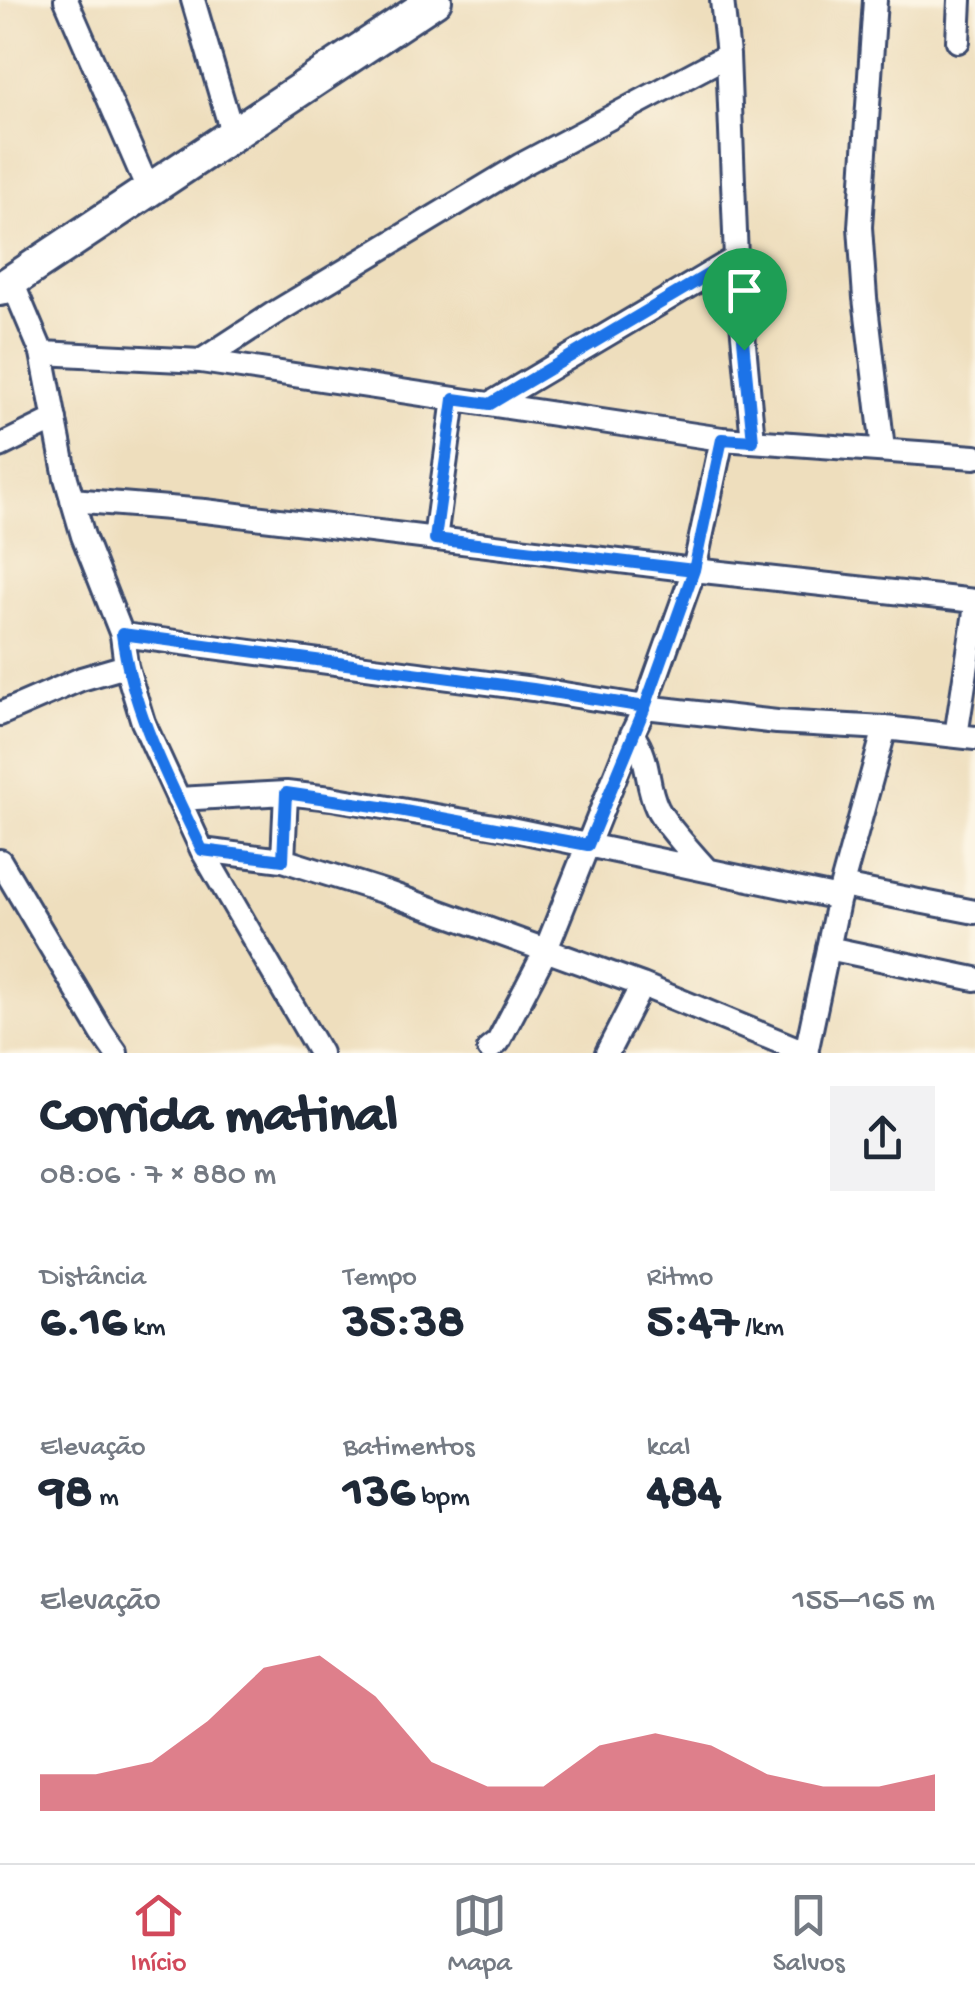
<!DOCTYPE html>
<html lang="pt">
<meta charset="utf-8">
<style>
body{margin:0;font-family:"Gochi Hand",sans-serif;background:#f2f2f3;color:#1f2937;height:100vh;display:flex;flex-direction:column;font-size:38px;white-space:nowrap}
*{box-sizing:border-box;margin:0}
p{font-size:32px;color:#747a83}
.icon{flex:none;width:55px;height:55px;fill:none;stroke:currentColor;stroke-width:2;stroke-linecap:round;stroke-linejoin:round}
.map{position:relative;height:1053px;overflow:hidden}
.side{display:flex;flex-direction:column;background:#fff;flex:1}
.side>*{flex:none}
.pin{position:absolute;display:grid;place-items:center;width:85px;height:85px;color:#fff;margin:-102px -42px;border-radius:50% 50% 50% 0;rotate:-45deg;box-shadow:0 0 10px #0007}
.pin .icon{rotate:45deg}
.round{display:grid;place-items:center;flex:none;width:105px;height:105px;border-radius:0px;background:#f2f2f3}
.overview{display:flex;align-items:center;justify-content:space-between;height:170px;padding:0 40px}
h1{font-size:55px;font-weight:700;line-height:75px}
.metrics{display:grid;grid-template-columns:repeat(3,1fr);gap:15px;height:170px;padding:10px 40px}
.metrics div{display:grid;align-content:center}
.metrics b{font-size:50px;font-weight:700}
.metrics small{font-size:28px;font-weight:400}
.metrics p{font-size:28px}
.chart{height:280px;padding:20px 40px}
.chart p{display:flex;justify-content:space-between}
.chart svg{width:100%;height:180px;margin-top:10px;fill:#d1495b;opacity:.7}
.tab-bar{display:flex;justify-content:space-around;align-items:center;height:140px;border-top:2px solid #e0e1e3;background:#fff;font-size:28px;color:#747a83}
.tab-bar a{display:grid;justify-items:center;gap:5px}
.tab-bar .active{color:#d1495b}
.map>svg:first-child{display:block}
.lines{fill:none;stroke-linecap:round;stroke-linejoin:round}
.street-casing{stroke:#3b496c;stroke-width:28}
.secondary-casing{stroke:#3b496c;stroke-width:38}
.street{stroke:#fff;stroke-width:22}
.secondary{stroke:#fff;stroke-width:32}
.route-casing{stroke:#fff;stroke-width:20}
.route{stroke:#1a73e8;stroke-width:12}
</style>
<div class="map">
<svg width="975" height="1053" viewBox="0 0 975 1053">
<rect width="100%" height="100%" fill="#fcf5e5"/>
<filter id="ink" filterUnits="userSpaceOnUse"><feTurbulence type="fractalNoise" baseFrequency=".01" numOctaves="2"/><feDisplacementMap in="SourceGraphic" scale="20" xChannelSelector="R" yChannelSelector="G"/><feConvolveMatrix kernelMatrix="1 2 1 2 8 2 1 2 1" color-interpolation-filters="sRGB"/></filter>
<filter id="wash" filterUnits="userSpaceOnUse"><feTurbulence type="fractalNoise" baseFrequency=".0048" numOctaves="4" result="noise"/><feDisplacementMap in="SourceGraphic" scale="40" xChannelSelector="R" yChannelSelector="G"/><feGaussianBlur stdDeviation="2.25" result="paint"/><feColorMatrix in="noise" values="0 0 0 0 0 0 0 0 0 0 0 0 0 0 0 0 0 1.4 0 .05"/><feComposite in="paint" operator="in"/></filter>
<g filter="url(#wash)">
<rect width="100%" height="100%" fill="#eedebd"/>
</g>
<g filter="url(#ink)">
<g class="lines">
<g class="street-casing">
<path id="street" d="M66 0 148 189
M193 0 233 136
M722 0 728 55 736 258 753 441
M875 0 860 227 865 298 883 449
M958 41 960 0
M12 282 42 353 66 478 83 536 122 635 126 666 143 722 202 850 320 1053
M42 353 201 361 722 439 975 457
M201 361 273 314 521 165 728 55
M490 404 736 258
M0 446 55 419
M72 500 205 511 694 570 975 601
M435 539 454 399
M122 635 533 689 645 707 777 722 885 728 975 738
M0 714 81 679 126 666
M632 734C652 763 644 780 657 808 666 826 692 853 706 869
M956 736 975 612
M178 799 286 793 331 798 506 828 839 898
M202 850 283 860 388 893 642 985 807 1053
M283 860 286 793
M0 861 102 1033 116 1053
M842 886 975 912
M828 948 975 979
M489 1049 498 1042 545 952 632 734 645 707 694 570 722 439
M607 1053 642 985
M806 1053 840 892 885 728"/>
</g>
<g class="secondary-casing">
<path id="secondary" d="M0 289 435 0"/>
</g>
<use href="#street" class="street"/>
<use href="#secondary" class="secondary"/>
</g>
</g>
<g class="lines" filter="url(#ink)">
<g class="route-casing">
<path id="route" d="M744 350 753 441 722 439 694 570 645 707 533 689 122 634C132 711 169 780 202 850L283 860 286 793 388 808 588 845 645 707 694 570 435 539 454 399 490 404 736 258 744 350"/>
</g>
<use href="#route" class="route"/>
</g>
</svg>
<div class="pin" style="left:744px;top:350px;background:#1e9e55"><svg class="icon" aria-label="arrive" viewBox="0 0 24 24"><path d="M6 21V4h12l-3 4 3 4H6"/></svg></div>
</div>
<section class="side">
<div class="overview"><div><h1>Corrida matinal</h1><p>08:06 · 7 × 880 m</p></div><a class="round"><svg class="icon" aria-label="share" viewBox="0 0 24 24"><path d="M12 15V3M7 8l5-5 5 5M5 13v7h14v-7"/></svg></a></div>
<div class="metrics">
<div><p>Distância</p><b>6.16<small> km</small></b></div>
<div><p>Tempo</p><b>35:38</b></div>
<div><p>Ritmo</p><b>5:47<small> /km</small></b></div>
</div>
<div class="metrics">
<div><p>Elevação</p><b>98<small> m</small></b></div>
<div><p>Batimentos</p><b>136<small> bpm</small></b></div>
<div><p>kcal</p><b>484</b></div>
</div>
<div class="chart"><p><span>Elevação</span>155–165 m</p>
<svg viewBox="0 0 160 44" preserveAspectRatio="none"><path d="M0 44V35L10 35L20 32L30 22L40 9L50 6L60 16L70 32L80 38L90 38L100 28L110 25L120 28L130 35L140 38L150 38L160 35V44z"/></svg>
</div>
</section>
<nav class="tab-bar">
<a class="active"><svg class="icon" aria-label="home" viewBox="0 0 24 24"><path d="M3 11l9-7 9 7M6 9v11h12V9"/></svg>Início</a>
<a><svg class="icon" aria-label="map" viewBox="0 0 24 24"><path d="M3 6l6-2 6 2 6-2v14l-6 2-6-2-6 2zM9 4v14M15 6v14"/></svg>Mapa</a>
<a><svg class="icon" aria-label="saved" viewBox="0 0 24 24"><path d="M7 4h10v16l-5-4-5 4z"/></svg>Salvos</a>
</nav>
